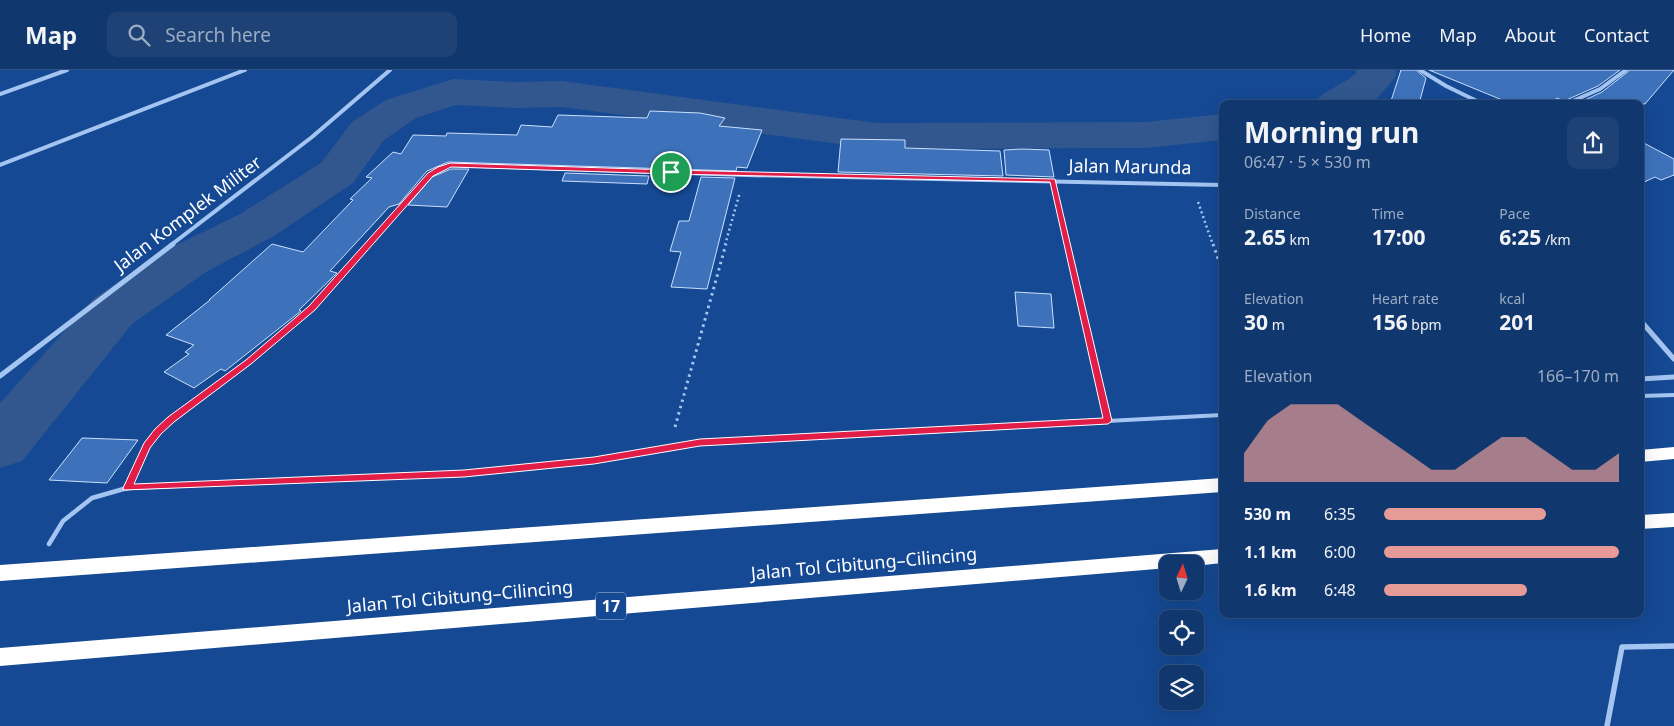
<!DOCTYPE html>
<meta charset="utf-8">
<style>
body{margin:0;font-family:"Noto Sans",sans-serif;background:#1e4276;color:#f1f3f6;height:100vh;display:flex;flex-direction:column;font-size:19px;white-space:nowrap}
*{box-sizing:border-box;margin:0}
p{font-size:16px;color:#9cacc2}
.icon{flex:none;width:28px;height:28px;fill:none;stroke:currentColor;stroke-width:2;stroke-linecap:round;stroke-linejoin:round}
.map{position:relative;flex:1;overflow:hidden}
.drawer{position:absolute;left:1219px;top:30px;width:425px;height:518px;display:flex;flex-direction:column;background:#10376e;border-radius:10px;box-shadow:0 5px 20px #0002,0 0 0 1px #305181}
.drawer>*{flex:none}
.needle{width:32px;rotate:4deg}
.controls{position:absolute;left:1159px;top:485px;display:grid;gap:10px}
.controls a{display:grid;place-items:center;width:45px;height:45px;border-radius:10px;background:#10376e;box-shadow:0 5px 20px #0002,0 0 0 1px #305181;font-size:25px}
.pin{position:absolute;display:grid;place-items:center;width:42px;height:42px;color:#fff;margin:-21px;border:2px solid #fff;border-radius:50%;box-shadow:0 1px 5px #0007}
.round{display:grid;place-items:center;flex:none;width:52px;height:52px;border-radius:10px;background:#1e4276}
.summary{display:flex;align-items:center;justify-content:space-between;height:85px;padding:0 25px}
h1{font-size:28px;font-weight:700;line-height:38px}
.metrics{display:grid;grid-template-columns:repeat(3,1fr);gap:8px;height:85px;padding:5px 25px}
.metrics div{display:grid;align-content:center}
.metrics b{font-size:21px;font-weight:700}
.metrics small{font-size:14px;font-weight:400}
.metrics p{font-size:14px}
.chart{height:140px;padding:10px 25px}
.chart p{display:flex;justify-content:space-between}
.chart svg{width:100%;height:90px;margin-top:5px;fill:#e69b98;opacity:.7}
ul{padding:0 25px;list-style:none;font-size:16px}
li{display:grid;grid-template-columns:80px 60px 1fr;align-items:center;height:38px}
li i{height:12px;border-radius:6px;background:#e69b98}
header{display:flex;align-items:center;gap:30px;box-sizing:border-box;height:70px;padding:0 25px;background:#10376e;border-bottom:1px solid #305181}
header strong{font-size:24px}
nav{display:flex;gap:28px;margin-inline-start:auto;font-size:18px}
.search{width:350px;height:45px;background:#1e4276;display:flex;align-items:center;gap:12px;box-sizing:border-box;padding:0 18px;border-radius:10px;color:#9cacc2;font-size:19px}
.map>svg:first-child{display:block}
.lines{fill:none;stroke-linecap:round;stroke-linejoin:round}
.river{fill:#31578e;fill-rule:evenodd}
.building{fill:#3d72bb;stroke:#cbe0fc}
.path-far1{stroke:#a4c5f1;stroke-width:2.5;stroke-dasharray:2 3;stroke-linecap:butt}
.path{stroke:#a4c5f1;stroke-width:3;stroke-dasharray:2.5 4;stroke-linecap:butt}
.service-far1{stroke:#a4c5f1;stroke-width:4}
.service{stroke:#a4c5f1;stroke-width:4.5}
.minor-far2{stroke:#a4c5f1;stroke-width:4}
.minor-far1{stroke:#a4c5f1;stroke-width:5}
.minor{stroke:#a4c5f1;stroke-width:5.5}
.motorway{fill:#fff;fill-rule:evenodd}
.route{fill:#e11d48;stroke:#fff;fill-rule:evenodd}
.labels{text-anchor:middle;stroke-width:4.5;stroke-linejoin:round;paint-order:stroke}
.shield{fill:#154993;stroke:#b9c8df;stroke-width:1}
.shield-label{font-size:16px;font-weight:bold;fill:#fff}
.street-label{font-size:18px;fill:#fff;stroke:#154993}
</style>
<header>
<strong>Map</strong>
<div class="search"><svg class="icon" aria-label="search" viewBox="0 0 24 24"><circle cx="10" cy="10" r="6"/><path d="M15 15l6 6"/></svg>Search here</div>
<nav><a>Home</a><a>Map</a><a>About</a><a>Contact</a></nav>
</header>
<div class="map">
<svg width="1674" height="656" viewBox="0 0 1674 656">
<rect width="100%" height="100%" fill="#154993"/>
<g class="lines">
<path class="river" d="M1356 0H1396V6L1375 31 1369 34H1314C1324 19 1341 17 1356 3Z
M453 9 514 12 562 11 877 53 1146 52 1222 44V70L1146 78 877 79 562 37 514 38 456 35 416 48 384 70 353 113 274 166 206 202 132 254 22 391 0 398V333L94 228 170 178 240 144 321 93 352 52 386 30Z"/>
</g>
<path class="building" d="M1401 0H1416L1426 8 1419 34H1390Z
M1429 0H1620L1598 16 1564 31 1557 28 1549 34H1512Z
M1630 0H1674L1645 34H1576L1602 22Z
M650 41 700 43 725 48 719 56 762 60 747 98 737 97 736 101 448 92 427 101 399 134 389 137 330 201 337 203 299 240 301 241 225 301 221 299 194 318 164 302 189 284 185 282 194 275 166 265 210 230H209L272 174 303 182 353 130 350 129 372 108 366 107 393 82 401 84 413 65 446 66 447 63 517 65 521 55 552 57 558 45 647 48Z
M841 69 905 70V78L1000 81 1003 106 838 102Z
M1640 71 1674 89V105L1661 110 1655 107 1640 114Z
M1022 79 1049 80 1054 107 1006 105 1004 80Z
M451 99H469L447 137 408 135 432 107Z
M565 103 649 106 647 114 562 111Z
M701 107 735 108 707 219 671 217 681 182 670 181 679 151H689Z
M1015 222 1051 224 1054 258 1018 256Z
M82 368 138 370 107 413 49 410Z"/>
<g class="lines">
<path class="path-far1" d="M1057 130 1067 175
M1198 132 1213 175
M725 175 740 122"/>
<path class="path" d="M1067 174 1104 334
M1213 174 1222 200
M675 357 726 174"/>
<path class="service-far1" d="M1640 326 1674 325
M598 390 700 372 1222 345"/>
<path class="service" d="M49 474 63 451 92 428 127 418 464 403 605 389"/>
<path class="minor-far2" d="M1420 0 1446 16 1483 34
M0 24 67 0
M1566 34 1600 19 1626 0
M0 95 245 0
M171 175 312 67 390 0
M368 175 430 104 450 95 745 105 1222 115"/>
<path class="minor-far1" d="M1640 250 1674 289
M0 306 173 174
M1640 309 1674 307
M140 390 147 376 158 361 249 292 312 238 369 174"/>
<path class="minor" d="M127 418 141 389
M1607 656 1622 577 1674 576"/>
<path class="motorway" d="M1674 377V389L1640 392V380Z
M1222 408V422L0 511V495Z
M1674 443V457L1640 459V445Z
M1222 479V493L1195 496V494H1168V498L0 596V578Z"/>
</g>
<path class="route" d="M450 93 671 100 1055 109 1112 351 1108 354 700 376 594 394 464 407 124 420 123 418 144 373 155 359 168 347 246 290 309 236 428 103 438 97ZM451 97 671 104 1050 112 1103 348 700 369 594 387 464 400 134 414 150 378 161 364 174 352 251 294 315 240 433 106Z"/>
<g class="labels">
<rect class="shield" x="596" y="522.5" width="30" height="27" rx="4"/>
<g class="shield-label">
<text x="611" y="542">17</text>
</g>
<g class="street-label">
<text transform="translate(1130 97) rotate(1)" y="6">Jalan Marunda</text>
<text transform="translate(188 144) rotate(-37)" y="6">Jalan Komplek Militer</text>
<text transform="translate(864 494) rotate(-5)" y="6">Jalan Tol Cibitung–Cilincing</text>
<text transform="translate(460 527) rotate(-5)" y="6">Jalan Tol Cibitung–Cilincing</text>
</g>
</g>
</svg>
<div class="controls">
<a><svg class="needle" viewBox="-14 -14 28 28"><path d="M0-13l5 13h-10z" fill="#e53935"/><path d="M0 13l5-13h-10z" fill="#9cacc2"/></svg></a>
<a><svg class="icon" aria-label="locate" viewBox="0 0 24 24"><circle cx="12" cy="12" r="6"/><path d="M12 2v4M12 18v4M2 12h4M18 12h4"/></svg></a>
<a><svg class="icon" aria-label="layers" viewBox="0 0 24 24"><path d="M12 4l9 5-9 5-9-5zM3 14l9 5 9-5"/></svg></a>
</div>
<div class="pin" style="left:671px;top:102px;background:#1e9e55"><svg class="icon" aria-label="arrive" viewBox="0 0 24 24"><path d="M6 21V4h12l-3 4 3 4H6"/></svg></div>
<section class="drawer">
<div class="summary"><div><h1>Morning run</h1><p>06:47 · 5 × 530 m</p></div><a class="round"><svg class="icon" aria-label="share" viewBox="0 0 24 24"><path d="M12 15V3M7 8l5-5 5 5M5 13v7h14v-7"/></svg></a></div>
<div class="metrics">
<div><p>Distance</p><b>2.65<small> km</small></b></div>
<div><p>Time</p><b>17:00</b></div>
<div><p>Pace</p><b>6:25<small> /km</small></b></div>
</div>
<div class="metrics">
<div><p>Elevation</p><b>30<small> m</small></b></div>
<div><p>Heart rate</p><b>156<small> bpm</small></b></div>
<div><p>kcal</p><b>201</b></div>
</div>
<div class="chart"><p><span>Elevation</span>166–170 m</p>
<svg viewBox="0 0 160 44" preserveAspectRatio="none"><path d="M0 44V30L10 14L20 6L30 6L40 6L50 14L60 22L70 30L80 38L90 38L100 30L110 22L120 22L130 30L140 38L150 38L160 30V44z"/></svg>
</div>
<ul>
<li><b>530 m</b>6:35<i style="width:69%"></i></li>
<li><b>1.1 km</b>6:00<i style="width:100%"></i></li>
<li><b>1.6 km</b>6:48<i style="width:61%"></i></li>
</ul>
</section>
</div>
